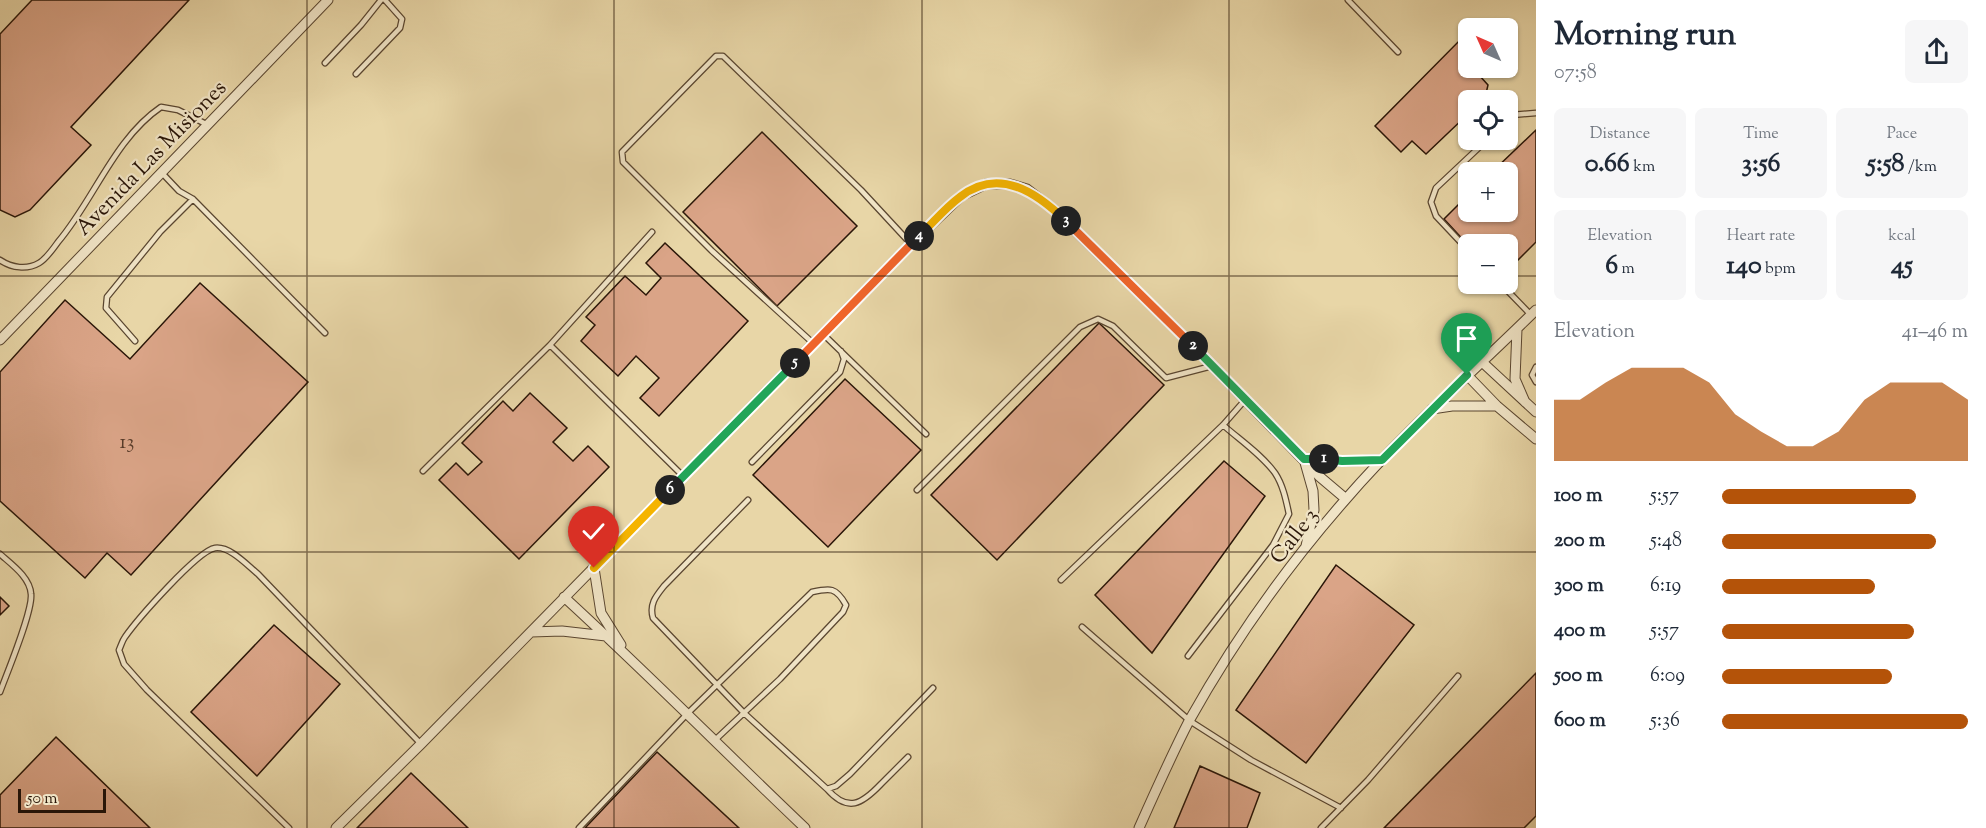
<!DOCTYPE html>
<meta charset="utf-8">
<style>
body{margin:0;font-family:"Sorts Mill Goudy",serif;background:#f6f6f7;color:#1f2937;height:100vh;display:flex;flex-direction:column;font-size:22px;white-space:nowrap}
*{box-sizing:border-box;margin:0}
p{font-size:20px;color:#747a83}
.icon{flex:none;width:33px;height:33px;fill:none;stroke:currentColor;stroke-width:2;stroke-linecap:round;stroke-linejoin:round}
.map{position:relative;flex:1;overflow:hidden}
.details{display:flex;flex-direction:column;background:#fff;width:450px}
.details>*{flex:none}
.needle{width:39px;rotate:315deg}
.fabs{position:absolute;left:1458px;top:18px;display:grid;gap:12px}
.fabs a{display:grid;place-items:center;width:60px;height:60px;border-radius:9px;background:#fff;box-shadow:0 2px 4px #0004;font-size:30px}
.scale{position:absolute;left:18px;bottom:15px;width:88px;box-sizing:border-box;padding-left:6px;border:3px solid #2a1608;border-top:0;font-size:16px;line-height:21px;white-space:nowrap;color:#2a1608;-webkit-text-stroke:4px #f0e4c6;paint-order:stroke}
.pin{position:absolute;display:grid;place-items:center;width:51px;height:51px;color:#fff;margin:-62px -26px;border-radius:50% 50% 50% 0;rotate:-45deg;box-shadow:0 0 6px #0007}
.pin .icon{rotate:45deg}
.km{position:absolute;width:30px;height:30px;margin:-15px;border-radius:50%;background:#222;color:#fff;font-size:16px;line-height:30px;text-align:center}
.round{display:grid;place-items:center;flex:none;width:63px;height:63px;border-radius:9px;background:#f6f6f7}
.headline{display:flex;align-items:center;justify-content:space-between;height:102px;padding:0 18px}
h1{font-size:33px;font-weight:700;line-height:45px}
.metrics{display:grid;grid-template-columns:repeat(3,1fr);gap:9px;height:102px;padding:6px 18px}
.metrics div{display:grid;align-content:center;border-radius:9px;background:#f6f6f7;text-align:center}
.metrics b{font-size:26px;font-weight:700}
.metrics small{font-size:16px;font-weight:400}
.metrics p{font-size:16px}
.chart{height:168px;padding:12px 18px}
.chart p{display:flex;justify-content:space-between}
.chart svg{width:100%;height:108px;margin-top:6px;fill:#b45309;opacity:.7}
ul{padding:0 18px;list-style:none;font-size:20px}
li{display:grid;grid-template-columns:96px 72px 1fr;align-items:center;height:45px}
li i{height:15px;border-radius:8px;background:#b45309}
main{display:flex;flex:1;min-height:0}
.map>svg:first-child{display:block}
.building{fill:#daa487;stroke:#2a1608;stroke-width:1.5}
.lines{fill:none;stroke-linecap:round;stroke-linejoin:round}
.lane-casing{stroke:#5a4630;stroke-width:7}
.street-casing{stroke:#5a4630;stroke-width:11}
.lane{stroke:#f0e4c6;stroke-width:4.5}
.street{stroke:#f0e4c6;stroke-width:9}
.split-1-casing{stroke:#fff;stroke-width:12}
.split-2-casing{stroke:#fff;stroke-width:12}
.split-3-casing{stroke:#fff;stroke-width:12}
.split-4-casing{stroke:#fff;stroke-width:12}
.split-5-casing{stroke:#fff;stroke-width:12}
.split-6-casing{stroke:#fff;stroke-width:12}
.split-7-casing{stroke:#fff;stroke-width:12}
.split-1{stroke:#22a559;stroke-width:8}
.split-2{stroke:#22a559;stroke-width:8}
.split-3{stroke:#f0652b;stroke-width:8}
.split-4{stroke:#f5b400;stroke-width:8}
.split-5{stroke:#f0652b;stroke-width:8}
.split-6{stroke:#22a559;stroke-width:8}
.split-7{stroke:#f5b400;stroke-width:8}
.grid{fill:none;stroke:#2a1608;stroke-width:1.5;stroke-opacity:0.55}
.labels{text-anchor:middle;stroke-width:4.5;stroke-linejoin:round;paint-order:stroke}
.number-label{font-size:20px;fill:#563a28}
.street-label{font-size:22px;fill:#2a1608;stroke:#f0e4c6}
</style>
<main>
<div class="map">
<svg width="1536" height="828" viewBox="0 0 1536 828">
<rect width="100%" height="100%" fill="#e8d6a7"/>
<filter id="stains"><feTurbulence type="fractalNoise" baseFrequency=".00333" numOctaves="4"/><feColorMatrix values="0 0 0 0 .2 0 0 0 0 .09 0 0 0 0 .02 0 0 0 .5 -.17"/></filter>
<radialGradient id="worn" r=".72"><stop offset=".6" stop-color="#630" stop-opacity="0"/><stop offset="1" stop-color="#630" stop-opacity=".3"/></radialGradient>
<path class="building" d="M32 0H189L71 127 91 145 30 210 15 217 0 210V34Z
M1463 37 1468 43V68H1486L1479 75 1488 85 1485 98 1482 100H1468V114L1426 154 1412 141 1401 152 1375 126Z
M1536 130V242L1508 270V244L1468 245 1444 219 1468 195V212H1508V172H1492Z
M762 132 857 226 777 306 683 212Z
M665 243 748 321 659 416 640 398 659 378 636 356 618 376 581 341 595 325 586 317 625 276 646 295 661 278 646 263Z
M200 283 308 382 131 575 107 553 85 578 0 501V372L65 300 130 359Z
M1099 323 1164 385 997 560 931 495Z
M845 379 921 450 828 547 753 475Z
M530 393 567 428 553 442 573 461 588 446 609 467 519 559 439 480 456 463 468 475 482 462 462 443 503 401 513 411Z
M1224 461 1265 496 1152 653 1095 595Z
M1336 565 1414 625 1306 763 1236 710Z
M0 597 9 606 0 615Z
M274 625 340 684 257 776 191 712Z
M1536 673V816L1524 828H1384Z
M56 737 150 828H0V795Z
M657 752 739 828H585Z
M1200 766 1260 793 1247 828H1174Z
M411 773 468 828H357Z"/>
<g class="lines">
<g class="lane-casing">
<path id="lane" d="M1348 0 1398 52
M325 63 361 25 381 0
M356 74 400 28 402 19 385 0
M1508 120 1512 115 1536 113
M162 173 179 191 193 199
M1468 250 1436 216 1431 202 1436 188 1487 140
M0 260C12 268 27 270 39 263 46 259 53 249 58 242 94 200 114 139 161 107L178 110 208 125
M1501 284 1531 315
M823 334 926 434
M135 341 106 308 107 297 160 232 193 199 325 333
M814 344 712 251 623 162 622 152 716 56H723L861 190 911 244
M550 345 652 232
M1536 367 1532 375 1536 382
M752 462 840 372 844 359 841 351
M423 471 550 345 683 476
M917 490 1080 327 1098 319 1113 326 1166 378 1212 366
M748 500 664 586C656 596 649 604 653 618L744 713 827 789 836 786 850 774 933 688
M0 554C11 564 30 577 31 594 33 611 7 673 0 692
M1061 580 1223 425 1245 400
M1082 627 1190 721 1251 760 1341 808
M1188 656 1273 545 1289 514C1286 500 1283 485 1275 473 1262 455 1240 440 1223 425
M827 789C848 813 862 804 881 784 890 775 899 766 908 757
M289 828 147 690 124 664 119 650C121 646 122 641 125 637 137 620 197 551 215 548 230 546 247 565 258 574L421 744
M579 828 687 714 812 592C830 588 836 587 846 605L843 612 780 679 714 741
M1321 828 1368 780 1458 676"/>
</g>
<g class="street-casing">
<path id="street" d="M1517 329 1515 379 1525 402
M0 340 328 0
M1481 361 1536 412
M1467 375 1497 406 1536 439
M1432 409 1452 406H1497
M1306 546 1314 510 1313 491 1304 459 1342 461 1382 460
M594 568 601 613 621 645
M564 597C646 672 724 751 805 828
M531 632 562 631 606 636
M336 828 421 744 911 244 961 196 986 184H1010L1027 189 1053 209 1189 342 1320 477 1346 499
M1139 828C1155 792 1171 756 1189 721 1232 644 1288 565 1346 499 1405 431 1472 373 1536 310"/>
</g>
<use href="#lane" class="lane"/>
<use href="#street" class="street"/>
</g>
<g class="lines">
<g class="split-1-casing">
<path id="split-1" d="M1324 459 1342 461 1382 460 1467 375"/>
</g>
<g class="split-2-casing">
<path id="split-2" d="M1193 346 1304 459H1324"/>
</g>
<g class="split-3-casing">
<path id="split-3" d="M1066 221 1193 346"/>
</g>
<g class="split-4-casing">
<path id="split-4" d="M919 236C933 223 945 208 960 197 999 166 1037 193 1066 221"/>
</g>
<g class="split-5-casing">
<path id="split-5" d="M795 363 919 236"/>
</g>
<g class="split-6-casing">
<path id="split-6" d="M670 490 795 363"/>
</g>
<g class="split-7-casing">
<path id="split-7" d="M594 568 670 490"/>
</g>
<use href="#split-1" class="split-1"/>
<use href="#split-2" class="split-2"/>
<use href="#split-3" class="split-3"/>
<use href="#split-4" class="split-4"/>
<use href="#split-5" class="split-5"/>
<use href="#split-6" class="split-6"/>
<use href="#split-7" class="split-7"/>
</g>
<path class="grid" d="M307 0V828M614 0V828M922 0V828M1229 0V828M0 276H1468M1508 276H1536M0 552H1536"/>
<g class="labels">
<g class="number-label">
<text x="127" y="448">13</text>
</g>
<g class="street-label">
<text transform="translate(150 157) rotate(-46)" y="8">Avenida Las Misiones</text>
<text transform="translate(1293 535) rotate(-52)" y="8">Calle 3</text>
</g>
</g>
<rect width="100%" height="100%" filter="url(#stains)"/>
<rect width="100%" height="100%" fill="url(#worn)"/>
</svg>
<div class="fabs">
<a><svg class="needle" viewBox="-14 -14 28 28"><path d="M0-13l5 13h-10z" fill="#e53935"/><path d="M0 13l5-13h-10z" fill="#747a83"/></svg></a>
<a><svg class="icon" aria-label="locate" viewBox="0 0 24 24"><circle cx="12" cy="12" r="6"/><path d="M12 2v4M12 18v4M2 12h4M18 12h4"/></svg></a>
<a>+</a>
<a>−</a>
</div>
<div class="scale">50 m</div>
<div class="pin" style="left:1467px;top:375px;background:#1e9e55"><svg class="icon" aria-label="arrive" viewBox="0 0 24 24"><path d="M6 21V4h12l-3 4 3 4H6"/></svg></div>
<div class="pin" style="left:594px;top:568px;background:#d93025"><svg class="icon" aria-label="check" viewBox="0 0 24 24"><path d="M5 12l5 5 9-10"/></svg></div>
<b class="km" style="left:1324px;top:459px">1</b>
<b class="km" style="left:1193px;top:346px">2</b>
<b class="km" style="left:1066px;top:221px">3</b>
<b class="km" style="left:919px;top:236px">4</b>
<b class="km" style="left:795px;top:363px">5</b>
<b class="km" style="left:670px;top:490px">6</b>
</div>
<section class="details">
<div class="headline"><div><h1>Morning run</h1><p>07:58</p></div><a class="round"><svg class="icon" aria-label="share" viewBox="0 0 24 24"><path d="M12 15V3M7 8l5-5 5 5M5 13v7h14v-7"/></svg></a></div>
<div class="metrics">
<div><p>Distance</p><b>0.66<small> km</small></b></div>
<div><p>Time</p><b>3:56</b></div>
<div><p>Pace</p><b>5:58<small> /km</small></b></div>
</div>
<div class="metrics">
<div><p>Elevation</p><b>6<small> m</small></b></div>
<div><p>Heart rate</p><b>140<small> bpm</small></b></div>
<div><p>kcal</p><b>45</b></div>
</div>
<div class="chart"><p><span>Elevation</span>41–46 m</p>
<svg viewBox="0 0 160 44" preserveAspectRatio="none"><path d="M0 44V19L10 19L20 12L30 6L40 6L50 6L60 12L70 25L80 32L90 38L100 38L110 32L120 19L130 12L140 12L150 12L160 19V44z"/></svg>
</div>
<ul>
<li><b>100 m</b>5:57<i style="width:79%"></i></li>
<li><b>200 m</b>5:48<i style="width:87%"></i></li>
<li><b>300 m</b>6:19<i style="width:62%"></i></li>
<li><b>400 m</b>5:57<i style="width:78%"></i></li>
<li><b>500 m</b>6:09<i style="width:69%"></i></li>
<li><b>600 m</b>5:36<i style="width:100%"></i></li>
</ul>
</section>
</main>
